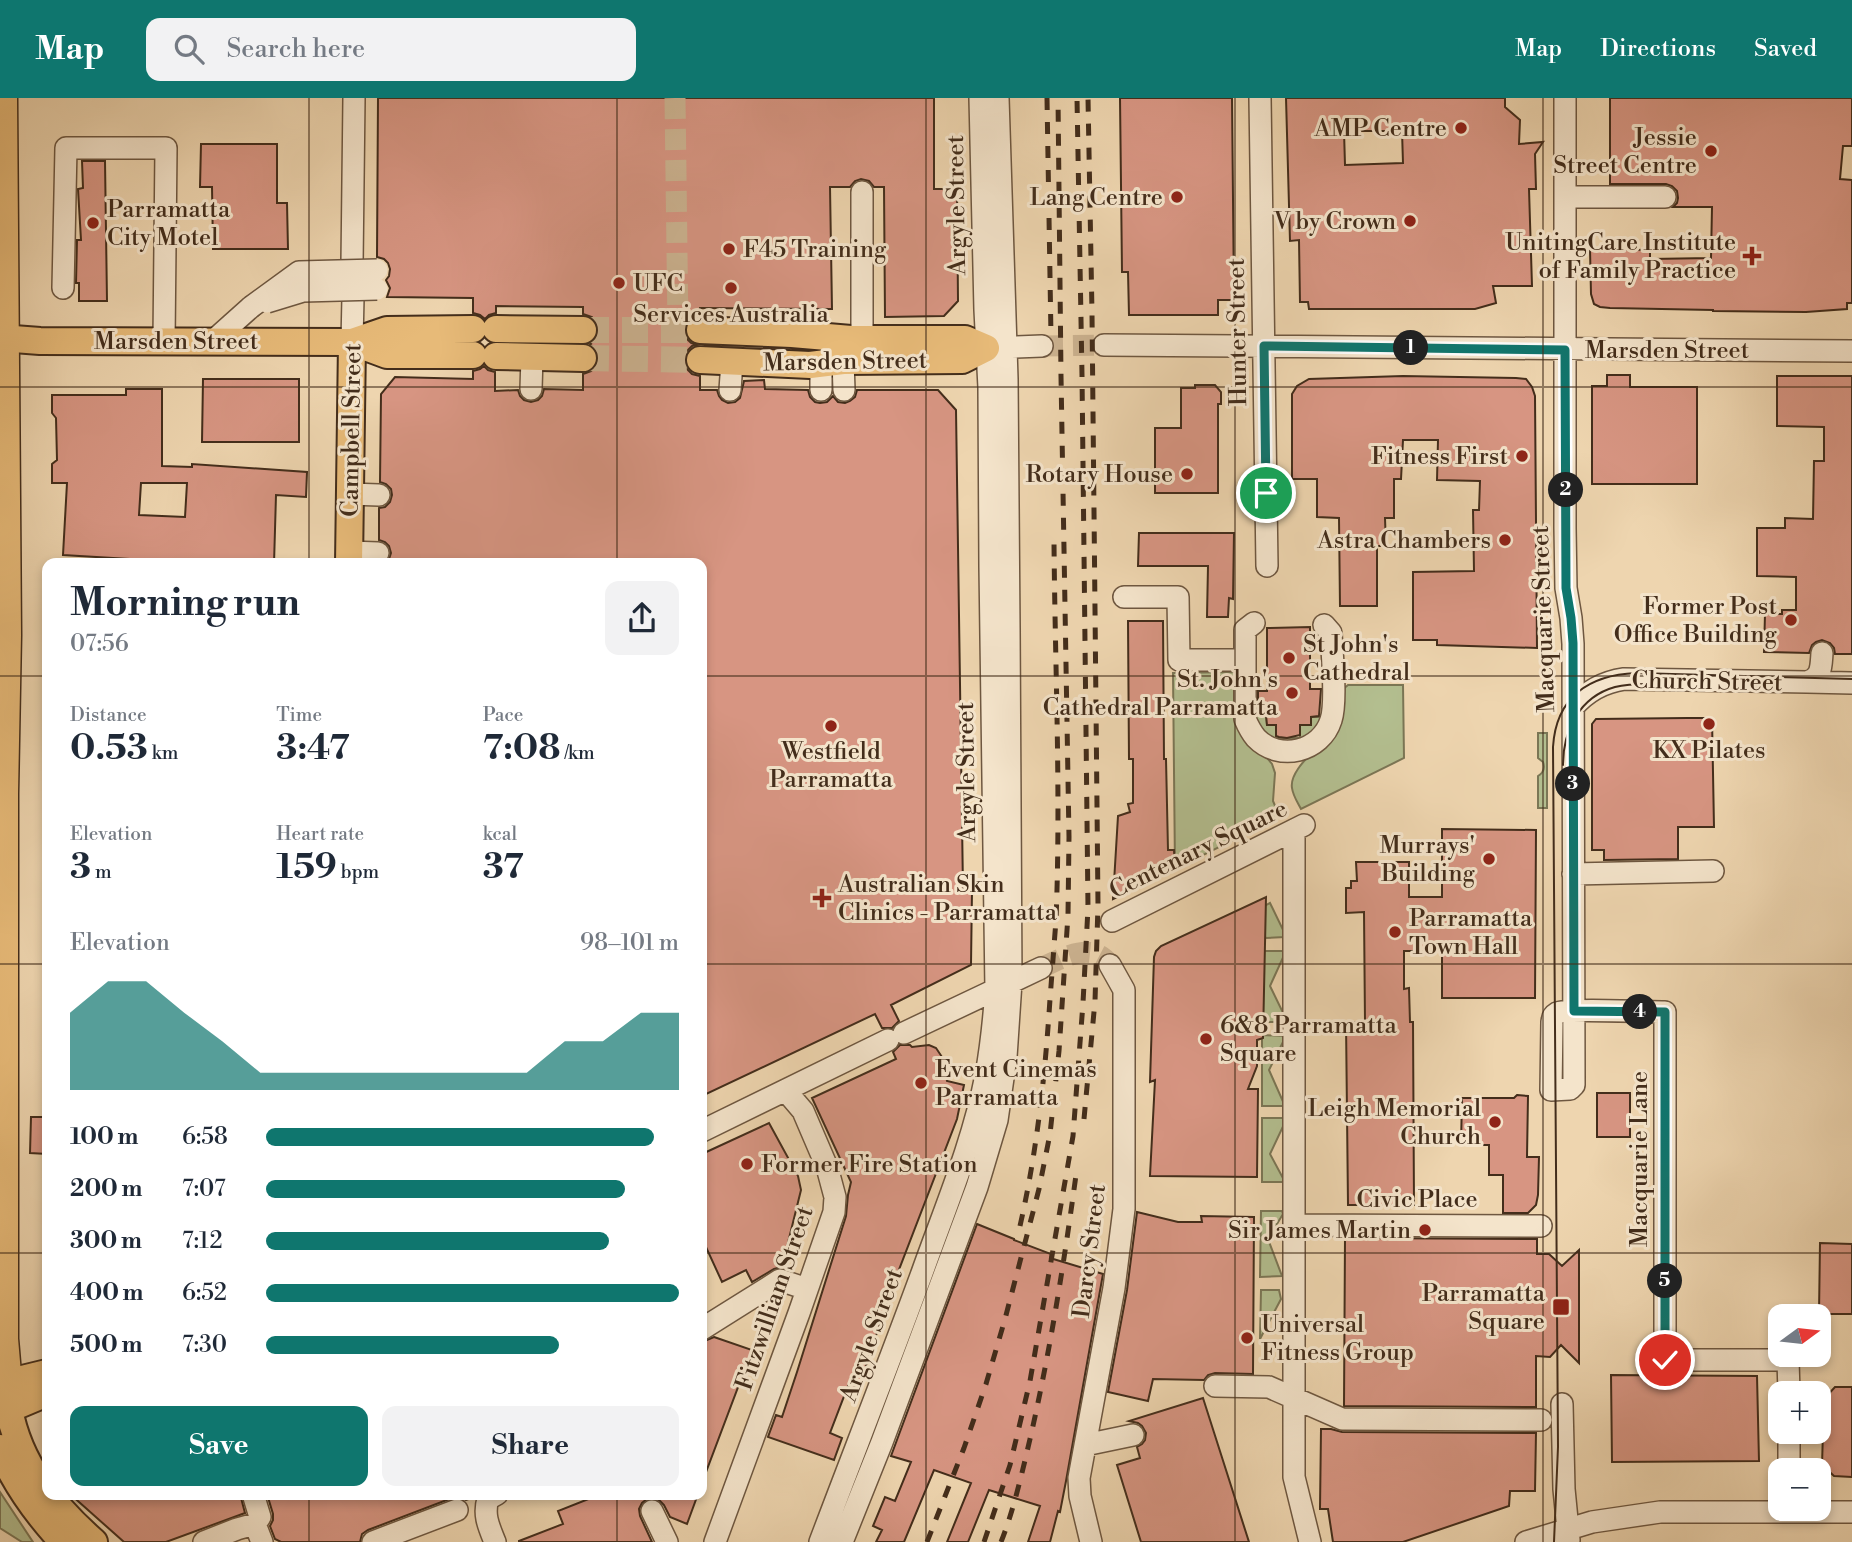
<!DOCTYPE html>
<meta charset="utf-8">
<style>
body{margin:0;font-family:"Libre Bodoni",serif;background:#f2f2f3;color:#1f2937;height:100vh;display:flex;flex-direction:column;font-size:26px;white-space:nowrap}
*{box-sizing:border-box;margin:0}
p{font-size:23px;color:#747a83}
.icon{flex:none;width:38px;height:38px;fill:none;stroke:currentColor;stroke-width:2;stroke-linecap:round;stroke-linejoin:round}
.map{position:relative;flex:1;overflow:hidden}
.sheet{position:absolute;left:42px;top:460px;width:665px;height:942px;display:flex;flex-direction:column;background:#fff;border-radius:14px;box-shadow:0 4px 10px #0003}
.sheet>*{flex:none}
.needle{width:46px;rotate:75deg}
.buttons{position:absolute;left:1768px;top:1206px;display:grid;gap:14px}
.buttons a{display:grid;place-items:center;width:63px;height:63px;border-radius:14px;background:#fff;box-shadow:0 4px 10px #0003;font-size:35px}
.pin{position:absolute;display:grid;place-items:center;width:60px;height:60px;color:#fff;margin:-30px;border:4px solid #fff;border-radius:50%;box-shadow:0 2px 7px #0007}
.km{position:absolute;width:35px;height:35px;margin:-18px;border-radius:50%;background:#222;color:#fff;font-size:19px;line-height:35px;text-align:center}
.round{display:grid;place-items:center;flex:none;width:74px;height:74px;border-radius:14px;background:#f2f2f3}
.headline{display:flex;align-items:center;justify-content:space-between;height:119px;padding:0 28px}
h1{font-size:38px;font-weight:800;line-height:52px}
.figures{display:grid;grid-template-columns:repeat(3,1fr);gap:10px;height:119px;padding:7px 28px}
.figures div{display:grid;align-content:center}
.figures b{font-size:35px;font-weight:800}
.figures small{font-size:19px;font-weight:400}
.figures p{font-size:19px}
.chart{height:196px;padding:14px 28px}
.chart p{display:flex;justify-content:space-between}
.chart svg{width:100%;height:126px;margin-top:7px;fill:#0f766e;opacity:.7}
.action{display:flex;gap:14px;margin-top:auto;padding:14px 28px}
.action a{flex:1;height:80px;border-radius:14px;background:#0f766e;color:#fff;font-size:28px;font-weight:800;line-height:80px;text-align:center}
.action a+a{background:#f2f2f3;color:#1f2937}
ul{padding:0 28px;list-style:none;font-size:23px}
li{display:grid;grid-template-columns:112px 84px 1fr;align-items:center;height:52px}
li i{height:18px;border-radius:9px;background:#0f766e}
header{display:flex;align-items:center;gap:42px;box-sizing:border-box;height:98px;padding:0 35px;background:#0f766e;color:#fff}
header strong{font-size:33px}
nav{display:flex;gap:38px;margin-inline-start:auto;font-size:24px}
.search{width:490px;height:63px;background:#f2f2f3;display:flex;align-items:center;gap:18px;box-sizing:border-box;padding:0 24px;border-radius:14px;color:#747a83;font-size:26px}
.map>svg:first-child{display:block}
.green{fill:#b3be8f;stroke:#7b7655;stroke-width:2}
.building{fill:#d79582;stroke:#432d1b;stroke-width:2;fill-rule:evenodd}
.lines{fill:none;stroke-linecap:round;stroke-linejoin:round}
.minor-tunnel{stroke:#ccb391;stroke-width:21;stroke-dasharray:21 10;stroke-linecap:butt}
.major-tunnel{stroke:#ccb391;stroke-width:26;stroke-dasharray:26 13;stroke-linecap:butt}
.minor-casing{stroke:#6e5740;stroke-width:24}
.major-casing{stroke:#432d1b;stroke-width:30}
.highway-casing{stroke:#432d1b;stroke-width:33}
.minor{stroke:#f4e4cb;stroke-width:21}
.major{stroke:#e7ba78;stroke-width:26}
.highway{stroke:#e7ba78;stroke-width:30}
.tram{stroke:#432d1b;stroke-width:2}
.rail{stroke:#432d1b;stroke-width:5;stroke-dasharray:12 12;stroke-linecap:butt}
.minor-bridge-casing{stroke:#6e5740;stroke-width:24;stroke-linecap:butt}
.minor-bridge{stroke:#f4e4cb;stroke-width:21}
.route-casing{stroke:#fff;stroke-width:14}
.route{stroke:#0f766e;stroke-width:9}
.grid{fill:none;stroke:#432d1b;stroke-width:2;stroke-opacity:0.55}
.poi-dot{fill:#8f2418;stroke:#f4e4cb;stroke-width:2.5}
.labels{text-anchor:middle;stroke-width:6;stroke-linejoin:round;paint-order:stroke}
.poi-label{font-size:24px;fill:#432d1b;stroke:#f4e4cb;text-anchor:end}
.street-label{font-size:24px;fill:#432d1b;stroke:#f4e4cb}
</style>
<header>
<strong>Map</strong>
<div class="search"><svg class="icon" aria-label="search" viewBox="0 0 24 24"><circle cx="10" cy="10" r="6"/><path d="M15 15l6 6"/></svg>Search here</div>
<nav><a>Map</a><a>Directions</a><a>Saved</a></nav>
</header>
<div class="map">
<svg width="1852" height="1444" viewBox="0 0 1852 1444">
<rect width="100%" height="100%" fill="#eed5af"/>
<filter id="stains"><feTurbulence type="fractalNoise" baseFrequency=".00286" numOctaves="4"/><feColorMatrix values="0 0 0 0 .2 0 0 0 0 .09 0 0 0 0 .02 0 0 0 .5 -.17"/></filter>
<radialGradient id="worn" r=".72"><stop offset=".6" stop-color="#630" stop-opacity="0"/><stop offset="1" stop-color="#630" stop-opacity=".3"/></radialGradient>
<path class="green" d="M1234 574 1236 621 1272 666 1275 675 1273 703 1280 719 1175 771 1173 575Z
M1348 587H1403L1404 660 1301 711C1298 705 1293 698 1292 690 1289 673 1315 653 1325 640 1334 627 1337 607 1342 592Z
M1252 617H1266L1267 627H1276L1277 640H1300V627H1310L1311 619H1326L1307 642 1271 644Z
M1538 635H1547V710H1538V678C1543 675 1545 670 1543 664L1538 660Z
M1270 805 1286 838 1285 839 1266 840 1263 836 1261 810Z
M1262 853H1286L1270 888 1287 923 1285 924H1261Z
M1262 937 1286 938 1269 972 1285 1008H1262Z
M1262 1020H1287L1270 1056 1284 1082 1283 1084H1262Z
M1261 1113H1282L1283 1116 1268 1141 1282 1178 1260 1179Z
M1261 1192H1279L1281 1201 1260 1241Z
M0 1394 33 1444H22L0 1430Z"/>
<path class="building" d="M378 0H934V91H957L958 203 944 218 885 219 884 89H874L869 83 861 81 855 83 850 89H830L832 211 700 210V216L692 218 687 223 684 232 686 240 691 245 697 247 692 248 686 254 684 262 686 270 692 276 700 278V292H717L719 298 722 302 728 305 735 304 740 300 744 283 764 282 765 291 808 292 810 299 815 304 820 305 827 304 833 298 838 304 845 305 850 303 855 299 857 292H938L956 312 963 791 972 792 971 867 891 907 899 923 892 930H882L875 916 702 998V466H385L389 461 391 455 389 448 385 444 379 442V410L385 409 390 404 392 397 391 391 386 386 380 384 381 296 395 279 473 281V273L480 271 484 268 488 272 495 274V293L518 292 520 298 524 302 531 304 538 302 542 298 544 291 583 292V276L591 273 596 269 599 261 596 252 590 246 596 241 599 232 597 225 592 219 583 216V209L496 208V215L489 217 485 221 480 217 473 215V200L387 199 390 190 386 182 389 178 390 171 388 165 384 161 377 159Z
M1120 0H1232L1234 202H1218V217H1129L1128 174H1122Z
M1286 0H1505V9L1520 22 1519 46 1543 44 1535 56 1536 91H1529L1532 188H1493L1496 205 1475 211H1309L1308 204H1300L1299 142 1290 143ZM1344 33H1402L1403 65 1345 67Z
M1610 0H1852V48H1843L1840 81 1852 82V205H1847V211L1806 214 1713 213V212L1610 210 1600 209 1594 206 1591 196 1590 151 1650 152V161L1711 160 1712 109H1673L1677 105 1678 100 1677 93 1672 88 1666 86H1610Z
M201 46H277V105H287L288 151H213L212 89H200Z
M82 63H105L107 203H79V185H76L77 142H81L78 91 83 90Z
M1607 277H1630V289H1697V386H1592V288H1607Z
M1403 278 1516 280 1526 281 1532 289 1535 298 1537 550 1437 547V542H1413V474L1474 473 1473 412H1479L1480 383 1437 382 1438 342H1403L1401 381H1394V420H1385L1386 448H1377V508H1340L1339 420 1317 419V381H1292V296L1297 288 1309 281Z
M1777 278H1852V556H1835L1834 550 1830 545 1822 542 1816 544 1812 547 1809 555 1764 554 1765 516H1782V512H1796V479L1757 478V430H1785V420L1813 421 1814 363H1824V329L1777 328Z
M203 281H299V344H202Z
M1195 287H1215L1221 294V306H1218V395H1155V330H1181V290H1195Z
M126 291H162V368L192 369V366L307 374 306 399 276 397 274 466 180 464 63 457 67 385H52V366L57 362 56 320 52 315V297H126ZM141 385H187L185 419 139 417Z
M1139 435H1234L1233 501 1229 500 1228 519H1207L1208 468H1138Z
M1128 523H1163L1164 661H1166L1168 752H1174L1175 771 1113 801 1118 718 1130 714 1128 706 1133 705V661H1129Z
M1310 529V591H1321L1319 618 1311 619V627H1300V637L1287 640 1279 639 1276 638V627H1267L1266 617H1258V593H1267V530Z
M1687 620H1712L1714 729H1678V761L1604 762V752H1592V626L1596 621Z
M1442 731 1536 732 1535 900H1442V853H1404V891L1409 890 1410 924H1413L1414 1107H1348L1346 924H1365L1364 814 1346 815V790H1351V783H1357L1356 764H1409V799H1442Z
M1266 799 1263 940 1257 942V968L1248 991H1258L1257 1079 1150 1078 1155 982 1150 984 1154 859 1156 853 1161 848Z
M900 947H910L912 949 929 947 936 950 944 962 947 983 964 987 957 1021 890 1195 859 1289 855 1287 854 1291 848 1288 830 1335 842 1340 834 1362 768 1339 776 1317 782 1319 797 1274 846 1118 848 1097 851 1084 812 1000 896 961 893 954Z
M1597 995H1630V1039H1597Z
M1517 997 1528 998 1527 1059H1539L1538 1097 1536 1107 1528 1115H1503V1077H1489V1047H1461L1462 1000H1514Z
M31 1019H47V1056L30 1055Z
M769 1025 798 1078 801 1092 782 1169 774 1171 752 1184 746 1172 722 1184 706 1149 702 1151V1056Z
M1137 1114 1178 1124H1202L1201 1118 1254 1119 1253 1276 1215 1275 1208 1277 1204 1282 1153 1281 1148 1303 1108 1294 1127 1192Z
M977 1126 1014 1141V1142L1051 1156 1050 1160 1103 1176 1066 1383 1060 1414 1058 1413 1050 1444H1028L1040 1408 989 1392 968 1444H947L971 1385 934 1372 904 1444H876L882 1432 873 1428 885 1399 895 1403 911 1364 891 1358Z
M1345 1140 1537 1141V1156H1549L1562 1168 1579 1152V1265L1561 1247 1550 1259 1536 1258V1309L1344 1308Z
M1820 1145 1852 1146V1216H1819Z
M714 1239 752 1252 703 1382H702V1244Z
M1611 1277 1757 1278 1759 1363 1612 1364Z
M1835 1289H1852V1379L1834 1378 1822 1367 1824 1301Z
M1203 1300 1249 1444H1141L1117 1367 1140 1360 1137 1349 1142 1346 1145 1342 1146 1335 1142 1328 1138 1325 1129 1323Z
M1321 1331H1331L1342 1334 1536 1335 1535 1393H1510L1509 1408 1403 1444H1333L1328 1411H1320Z
M70 1396H240L245 1415 166 1444H124Z
M267 1396H476L475 1399 466 1402 460 1399 452 1400 368 1432 362 1436 360 1444H281L275 1441 270 1428 273 1422V1416Z
M601 1396H698L687 1426 670 1419 664 1407 659 1402 652 1400 647 1401 642 1405 639 1411 640 1418 652 1444H519V1443L563 1426 558 1413Z"/>
<g class="lines">
<path class="minor-tunnel" d="M675 0 678 232
M1042 248 1104 247
M1041 870C1062 860 1093 842 1110 867"/>
<path class="major-tunnel" d="M583 232H700
M583 260 700 262"/>
<g class="minor-casing">
<path id="minor" d="M1260 0 1267 468
M1565 0V430L1566 490 1571 520 1573 546 1574 983V987L1570 991 1551 992 1552 924C1553 919 1552 918 1557 915 1567 910 1648 914 1665 914V1262H1788L1789 1295
M862 94V241
M1565 99H1665
M352 166 354 0
M63 190 66 50H166L164 243
M213 243 251 209
M352 244 353 199
M1104 247 1852 253
M992 250 1042 248
M843 263 844 292
M821 266V292
M531 291 532 259
M730 292 732 264
M350 396 379 397
M350 454 378 455
M1124 499H1178L1179 562H1244
M1254 525 1245 532V621C1248 628 1251 634 1256 640 1279 664 1321 654 1331 622 1337 604 1332 556 1331 535L1324 527
M1807 584 1852 585
M1573 609C1587 593 1603 584 1624 581L1807 584C1822 580 1821 568 1822 555
M1294 732V1379L1310 1444
M1573 776 1713 773
M1112 823 1304 727
M904 935 1041 870
M702 1033 888 942
M1294 1127 1541 1128
M702 1231 780 1182 807 1191
M1215 1288 1269 1289 1342 1321 1541 1322
M1562 1306 1564 1391 1569 1442
M1789 1334V1372
M1085 1347 1133 1337
M253 1396 260 1419 255 1426 262 1444
M652 1413 667 1444
M204 1444 237 1431 255 1426
M373 1444 457 1412
M495 1444C489 1429 483 1417 488 1401L497 1396
M715 1444 799 1215 834 1114 835 1099 827 1069 803 1013 786 993
M820 1444C854 1354 889 1265 922 1175 945 1110 973 1045 986 977 991 949 994 920 996 892L990 468 989 290 985 212 980 0
M842 1444 882 1344 977 1089 997 1022 1006 959 1011 884 1009 530 1007 281 998 0
M1091 1444 1080 1398 1079 1380 1114 1190 1124 1111V892L1110 867
M1526 1444 1592 1424 1660 1414H1852"/>
</g>
<g class="major-casing">
<path id="major" d="M496 231 583 232
M700 232 792 236 851 241H965L986 250
M0 240 40 243 352 244 387 257H473
M352 244 387 232 473 231
M496 258 583 260
M700 262 810 267 843 263 962 262 986 250
M349 466 352 244
M6 1285 47 1275
M47 1295 9 1311C19 1366 53 1408 94 1444
M0 1350C15 1386 37 1416 63 1444"/>
</g>
<g class="highway-casing">
<path id="highway" d="M0 1315 9 1311 3 1241V696L6 537 2 0"/>
</g>
<use href="#minor" class="minor"/>
<use href="#major" class="major"/>
<use href="#highway" class="highway"/>
<path class="tram" d="M1563 667C1563 633 1579 599 1615 589 1630 585 1645 586 1660 586
M1554 1444 1558 1349 1553 649C1556 599 1589 577 1636 575L1852 581"/>
<path class="rail" d="M1047 0 1051 238
M1084 1021 1095 903 1098 807 1092 215 1088 0
M1020 1128C1037 1053 1045 978 1050 901 1052 875 1054 848 1056 822 1061 696 1055 570 1054 444
M927 1444 964 1350 986 1286 1005 1221 1039 1091 1050 1036 1059 953 1068 817 1069 739 1061 278 1058 0
M984 1444 1010 1367 1030 1283 1073 1038 1083 905 1088 810 1082 277 1077 0
M1001 1444C1014 1411 1022 1375 1030 1341 1050 1254 1064 1165 1076 1077"/>
<g class="minor-bridge-casing">
<path id="minor-bridge" d="M267 204 303 193 377 191
M251 209 299 174 377 172"/>
</g>
<use href="#minor-bridge" class="minor-bridge"/>
</g>
<g class="lines">
<g class="route-casing">
<path id="route" d="M1266 395 1264 248 1565 252 1566 490 1571 520 1573 545 1574 913 1665 914V1262"/>
</g>
<use href="#route" class="route"/>
</g>
<path class="grid" d="M309 0V466M617 0V466M926 0V1444M1235 0V1444M1543 0V1444M0 289H1852M0 578H47M702 578H1852M0 866H47M702 866H1852M0 1155H47M702 1155H1852M309 1396V1444M617 1396V1444"/>
<g class="poi-dot">
<circle cx="1461" cy="30" r="7"/>
<circle cx="1711" cy="53" r="7"/>
<circle cx="1177" cy="99" r="7"/>
<circle cx="1410" cy="123" r="7"/>
<circle cx="93" cy="125" r="7"/>
<circle cx="729" cy="151" r="7"/>
<path d="M1748.5 147.5h7v7h7v7h-7v7h-7v-7h-7v-7h7z"/>
<circle cx="619" cy="185" r="7"/>
<circle cx="731" cy="190" r="7"/>
<circle cx="1522" cy="358" r="7"/>
<circle cx="1187" cy="376" r="7"/>
<circle cx="1505" cy="442" r="7"/>
<circle cx="1791" cy="522" r="7"/>
<circle cx="1289" cy="560" r="7"/>
<circle cx="1292" cy="595" r="7"/>
<circle cx="1709" cy="626" r="7"/>
<circle cx="831" cy="628" r="7"/>
<circle cx="1489" cy="761" r="7"/>
<path d="M818.5 789.5h7v7h7v7h-7v7h-7v-7h-7v-7h7z"/>
<circle cx="1395" cy="834" r="7"/>
<circle cx="1206" cy="941" r="7"/>
<circle cx="921" cy="985" r="7"/>
<circle cx="1495" cy="1024" r="7"/>
<circle cx="747" cy="1066" r="7"/>
<circle cx="1425" cy="1132" r="7"/>
<rect x="1552" y="1200" width="18" height="18" rx="3.5"/>
<circle cx="1247" cy="1240" r="7"/>
</g>
<g class="labels">
<g class="poi-label">
<text x="1447" y="38">AMP Centre</text>
<text x="1697" y="47">Jessie<tspan x="1697" dy="28">Street Centre</tspan></text>
<text x="1163" y="107">Lang Centre</text>
<text x="107" y="119" text-anchor="start">Parramatta<tspan x="107" dy="28">City Motel</tspan></text>
<text x="1396" y="131">V by Crown</text>
<text x="1736" y="152">UnitingCare Institute<tspan x="1736" dy="28">of Family Practice</tspan></text>
<text x="743" y="159" text-anchor="start">F45 Training</text>
<text x="633" y="193" text-anchor="start">UFC</text>
<text x="731" y="224" text-anchor="middle">Services Australia</text>
<text x="1508" y="366">Fitness First</text>
<text x="1173" y="384">Rotary House</text>
<text x="1491" y="450">Astra Chambers</text>
<text x="1777" y="516">Former Post<tspan x="1777" dy="28">Office Building</tspan></text>
<text x="1303" y="554" text-anchor="start">St John's<tspan x="1303" dy="28">Cathedral</tspan></text>
<text x="1278" y="589">St. John's<tspan x="1278" dy="28">Cathedral Parramatta</tspan></text>
<text x="1709" y="660" text-anchor="middle">KX Pilates</text>
<text x="831" y="661" text-anchor="middle">Westfield<tspan x="831" dy="28">Parramatta</tspan></text>
<text x="1475" y="755">Murrays'<tspan x="1475" dy="28">Building</tspan></text>
<text x="838" y="794" text-anchor="start">Australian Skin<tspan x="838" dy="28">Clinics - Parramatta</tspan></text>
<text x="1409" y="828" text-anchor="start">Parramatta<tspan x="1409" dy="28">Town Hall</tspan></text>
<text x="1220" y="935" text-anchor="start">6&amp;8 Parramatta<tspan x="1220" dy="28">Square</tspan></text>
<text x="935" y="979" text-anchor="start">Event Cinemas<tspan x="935" dy="28">Parramatta</tspan></text>
<text x="1481" y="1018">Leigh Memorial<tspan x="1481" dy="28">Church</tspan></text>
<text x="761" y="1074" text-anchor="start">Former Fire Station</text>
<text x="1411" y="1140">Sir James Martin</text>
<text x="1545" y="1203">Parramatta<tspan x="1545" dy="28">Square</tspan></text>
<text x="1261" y="1234" text-anchor="start">Universal<tspan x="1261" dy="28">Fitness Group</tspan></text>
</g>
<g class="street-label">
<text transform="translate(956 107) rotate(-91)" y="8">Argyle Street</text>
<text transform="translate(1237 234) rotate(-91)" y="8">Hunter Street</text>
<text x="176" y="251">Marsden Street</text>
<text x="1667" y="260">Marsden Street</text>
<text transform="translate(845 263) rotate(-1)" y="8">Marsden Street</text>
<text transform="translate(351 332) rotate(-89)" y="8">Campbell Street</text>
<text transform="translate(1543 521) rotate(-92)" y="8">Macquarie Street</text>
<text transform="translate(1707 583) rotate(1)" y="8">Church Street</text>
<text transform="translate(966 674) rotate(-91)" y="8">Argyle Street</text>
<text transform="translate(1198 751) rotate(-26)" y="8">Centenary Square</text>
<text transform="translate(1639 1061) rotate(-90)" y="8">Macquarie Lane</text>
<text x="1417" y="1109">Civic Place</text>
<text transform="translate(1089 1153) rotate(-83)" y="8">Darcy Street</text>
<text transform="translate(774 1200) rotate(-71)" y="8">Fitzwilliam Street</text>
<text transform="translate(871 1237) rotate(-70)" y="8">Argyle Street</text>
</g>
</g>
<rect width="100%" height="100%" filter="url(#stains)"/>
<rect width="100%" height="100%" fill="url(#worn)"/>
</svg>
<div class="buttons">
<a><svg class="needle" viewBox="-14 -14 28 28"><path d="M0-13l5 13h-10z" fill="#e53935"/><path d="M0 13l5-13h-10z" fill="#747a83"/></svg></a>
<a>+</a>
<a>−</a>
</div>
<div class="pin" style="left:1266px;top:395px;background:#1e9e55"><svg class="icon" aria-label="arrive" viewBox="0 0 24 24"><path d="M6 21V4h12l-3 4 3 4H6"/></svg></div>
<div class="pin" style="left:1665px;top:1262px;background:#d93025"><svg class="icon" aria-label="check" viewBox="0 0 24 24"><path d="M5 12l5 5 9-10"/></svg></div>
<b class="km" style="left:1411px;top:250px">1</b>
<b class="km" style="left:1566px;top:392px">2</b>
<b class="km" style="left:1573px;top:686px">3</b>
<b class="km" style="left:1640px;top:914px">4</b>
<b class="km" style="left:1665px;top:1183px">5</b>
<section class="sheet">
<div class="headline"><div><h1>Morning run</h1><p>07:56</p></div><a class="round"><svg class="icon" aria-label="share" viewBox="0 0 24 24"><path d="M12 15V3M7 8l5-5 5 5M5 13v7h14v-7"/></svg></a></div>
<div class="figures">
<div><p>Distance</p><b>0.53<small> km</small></b></div>
<div><p>Time</p><b>3:47</b></div>
<div><p>Pace</p><b>7:08<small> /km</small></b></div>
</div>
<div class="figures">
<div><p>Elevation</p><b>3<small> m</small></b></div>
<div><p>Heart rate</p><b>159<small> bpm</small></b></div>
<div><p>kcal</p><b>37</b></div>
</div>
<div class="chart"><p><span>Elevation</span>98–101 m</p>
<svg viewBox="0 0 160 44" preserveAspectRatio="none"><path d="M0 44V17L10 6L20 6L30 17L40 27L50 38L60 38L70 38L80 38L90 38L100 38L110 38L120 38L130 27L140 27L150 17L160 17V44z"/></svg>
</div>
<ul>
<li><b>100 m</b>6:58<i style="width:94%"></i></li>
<li><b>200 m</b>7:07<i style="width:87%"></i></li>
<li><b>300 m</b>7:12<i style="width:83%"></i></li>
<li><b>400 m</b>6:52<i style="width:100%"></i></li>
<li><b>500 m</b>7:30<i style="width:71%"></i></li>
</ul>
<div class="action"><a>Save</a><a>Share</a></div>
</section>
</div>
